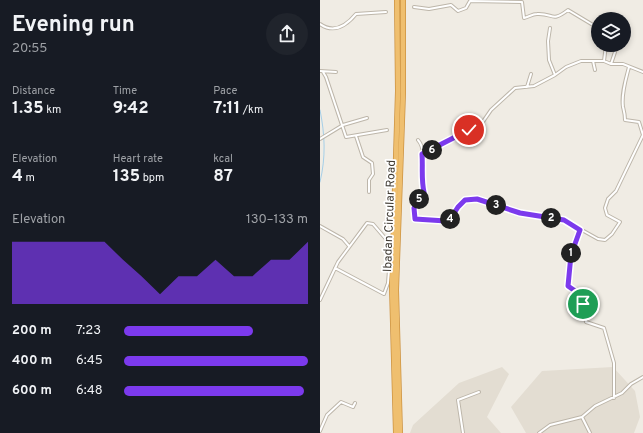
<!DOCTYPE html>
<meta charset="utf-8">
<style>
body{margin:0;font-family:Overpass,sans-serif;background:#20242c;color:#f1f3f6;height:100vh;display:flex;flex-direction:column;font-size:15px;white-space:nowrap}
*{box-sizing:border-box;margin:0}
p{font-size:13px;color:#9ea1a6}
.icon{flex:none;width:22px;height:22px;fill:none;stroke:currentColor;stroke-width:2;stroke-linecap:round;stroke-linejoin:round}
.map{position:relative;flex:1;overflow:hidden}
.side{display:flex;flex-direction:column;background:#171b24;width:320px}
.side>*{flex:none}
.controls{position:absolute;left:271px;top:12px;display:grid;gap:8px}
.controls a{display:grid;place-items:center;width:40px;height:40px;border-radius:50%;background:#171b24;box-shadow:0 2px 6px #0003;font-size:20px}
.pin{position:absolute;display:grid;place-items:center;width:34px;height:34px;color:#fff;margin:-17px;border:2px solid #fff;border-radius:50%;box-shadow:0 1px 4px #0007}
.km{position:absolute;width:20px;height:20px;margin:-10px;border-radius:50%;background:#222;color:#fff;font-size:11px;line-height:20px;text-align:center}
.round{display:grid;place-items:center;flex:none;width:42px;height:42px;border-radius:21px;background:#20242c}
.headline{display:flex;align-items:center;justify-content:space-between;height:68px;padding:0 12px}
h1{font-size:22px;font-weight:700;line-height:30px}
.stats{display:grid;grid-template-columns:repeat(3,1fr);gap:6px;height:68px;padding:4px 12px}
.stats div{display:grid;align-content:center}
.stats b{font-size:17px;font-weight:700}
.stats small{font-size:11px;font-weight:400}
.stats p{font-size:11px}
.chart{height:112px;padding:8px 12px}
.chart p{display:flex;justify-content:space-between}
.chart svg{width:100%;height:72px;margin-top:4px;fill:#7c3aed;opacity:.7}
ul{padding:0 12px;list-style:none;font-size:13px}
li{display:grid;grid-template-columns:64px 48px 1fr;align-items:center;height:30px}
li i{height:10px;border-radius:5px;background:#7c3aed}
main{display:flex;flex:1;min-height:0}
.map>svg:first-child{display:block}
.residential{fill:#e3ddd2}
.lines{fill:none;stroke-linecap:round;stroke-linejoin:round}
.stream{stroke:#a5cfe8;stroke-width:1}
.street-casing{stroke:#bdb6aa;stroke-width:4}
.highway-casing{stroke:#cd9341;stroke-width:6}
.street{stroke:#fff;stroke-width:2}
.highway{stroke:#efbf6f;stroke-width:4.5}
.route-casing{stroke:#fff;stroke-width:8}
.route{stroke:#7c3aed;stroke-width:5}
.labels{text-anchor:middle;stroke-width:3.5;stroke-linejoin:round;paint-order:stroke}
.street-label{font-size:12px;fill:#413c34;stroke:#fff}
</style>
<main>
<section class="side">
<div class="headline"><div><h1>Evening run</h1><p>20:55</p></div><a class="round"><svg class="icon" aria-label="share" viewBox="0 0 24 24"><path d="M12 15V3M7 8l5-5 5 5M5 13v7h14v-7"/></svg></a></div>
<div class="stats">
<div><p>Distance</p><b>1.35<small> km</small></b></div>
<div><p>Time</p><b>9:42</b></div>
<div><p>Pace</p><b>7:11<small> /km</small></b></div>
</div>
<div class="stats">
<div><p>Elevation</p><b>4<small> m</small></b></div>
<div><p>Heart rate</p><b>135<small> bpm</small></b></div>
<div><p>kcal</p><b>87</b></div>
</div>
<div class="chart"><p><span>Elevation</span>130–133 m</p>
<svg viewBox="0 0 160 44" preserveAspectRatio="none"><path d="M0 44V6L10 6L20 6L30 6L40 6L50 6L60 17L70 27L80 38L90 27L100 27L110 17L120 27L130 27L140 17L150 17L160 6V44z"/></svg>
</div>
<ul>
<li><b>200 m</b>7:23<i style="width:70%"></i></li>
<li><b>400 m</b>6:45<i style="width:100%"></i></li>
<li><b>600 m</b>6:48<i style="width:98%"></i></li>
</ul>
</section>
<div class="map">
<svg width="323" height="433" viewBox="0 0 323 433">
<rect width="100%" height="100%" fill="#f0ece4"/>
<path class="residential" d="M182 367 189 374 167 417 181 433H90L93 425 139 383Z
M293 367 315 391 320 417 314 433H206L191 407 222 371Z"/>
<g class="lines">
<path class="stream" d="M0 110C5 135 6 157 0 182"/>
<g class="street-casing">
<path id="street" d="M94 7 109 9 131 5 138 11 146 8 150 1 202 2 204 18C209 17 212 14 217 14 234 13 231 23 248 10L278 28
M0 24C14 34 27 25 36 14L66 12
M230 28 228 41 229 60 235 75
M273 61 275 70
M284 61 286 45
M291 64 297 46
M0 71 16 72
M3 72 6 77 26 137 67 130
M207 87 211 74
M36 136 43 157 52 163 53 174 49 180V192
M0 139 23 125 47 118
M98 140C108 151 101 178 104 192L94 208 95 219 126 221 131 218 138 207 145 200 157 199 200 213 244 220 278 239 285 240 292 234 300 222 287 215 285 208 288 199 296 191 323 135 319 122 305 120C305 114 304 111 303 107 301 94 306 79 309 67
M102 154 160 126 171 110 195 88 214 86 235 75 246 67 261 61H284L291 64H303L323 72
M0 226 23 239 29 246
M260 230 251 255 248 286 258 293 263 304 266 322 284 328 294 363V398
M15 268 64 294
M0 300 18 262 47 223 53 224 71 245 68 283 64 294
M262 417 270 433
M0 431 7 415 21 402 33 407 35 403
M143 433 138 400 159 392
M219 433 230 425 262 417 275 406 302 393 311 384 323 377"/>
</g>
<g class="highway-casing">
<path id="highway" d="M76 433 72 287 78 91 77 0
M80 433 76 290 83 93V0"/>
</g>
<use href="#street" class="street"/>
<use href="#highway" class="highway"/>
</g>
<g class="lines">
<g class="route-casing">
<path id="route" d="M149 130 102 154C103 167 101 179 104 192L94 208 95 219 126 221 131 218 138 207 145 200 157 199 200 213 244 220 260 230 251 255 248 286 258 293 263 304"/>
</g>
<use href="#route" class="route"/>
</g>
<g class="labels">
<g class="street-label">
<text transform="translate(69 216) rotate(-88)" y="4">Ibadan Circular Road</text>
</g>
</g>
</svg>
<div class="controls">
<a><svg class="icon" aria-label="layers" viewBox="0 0 24 24"><path d="M12 4l9 5-9 5-9-5zM3 14l9 5 9-5"/></svg></a>
</div>
<div class="pin" style="left:263px;top:304px;background:#1e9e55"><svg class="icon" aria-label="arrive" viewBox="0 0 24 24"><path d="M6 21V4h12l-3 4 3 4H6"/></svg></div>
<div class="pin" style="left:149px;top:130px;background:#d93025"><svg class="icon" aria-label="check" viewBox="0 0 24 24"><path d="M5 12l5 5 9-10"/></svg></div>
<b class="km" style="left:251px;top:253px">1</b>
<b class="km" style="left:231px;top:218px">2</b>
<b class="km" style="left:176px;top:205px">3</b>
<b class="km" style="left:130px;top:219px">4</b>
<b class="km" style="left:99px;top:199px">5</b>
<b class="km" style="left:112px;top:150px">6</b>
</div>
</main>
